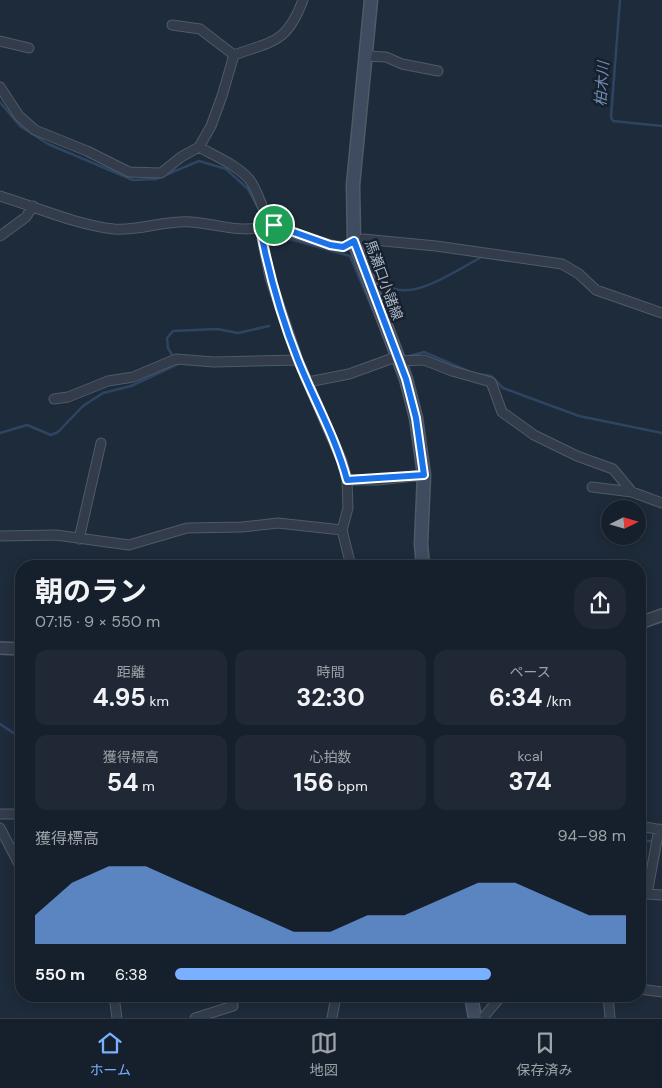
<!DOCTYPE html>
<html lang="ja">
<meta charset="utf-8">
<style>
body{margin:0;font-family:"DM Sans","Noto Sans JP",sans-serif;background:#1f2834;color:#f1f3f6;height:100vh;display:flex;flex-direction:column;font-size:19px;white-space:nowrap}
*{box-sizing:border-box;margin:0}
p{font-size:16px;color:#9ea3a9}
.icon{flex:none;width:28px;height:28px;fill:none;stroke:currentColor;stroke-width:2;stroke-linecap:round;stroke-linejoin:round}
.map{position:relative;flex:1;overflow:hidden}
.sheet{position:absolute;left:15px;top:560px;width:631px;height:442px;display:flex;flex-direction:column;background:#16202c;border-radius:20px;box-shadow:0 2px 12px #0003,0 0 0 1px #353e48}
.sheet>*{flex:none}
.needle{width:32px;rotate:85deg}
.buttons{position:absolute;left:601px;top:500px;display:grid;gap:10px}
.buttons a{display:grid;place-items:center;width:45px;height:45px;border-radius:50%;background:#16202c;box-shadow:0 2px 12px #0003,0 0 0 1px #353e48;font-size:25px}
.pin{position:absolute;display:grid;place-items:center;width:42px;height:42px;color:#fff;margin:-21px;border:2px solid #fff;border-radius:50%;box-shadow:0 1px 5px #0007}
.round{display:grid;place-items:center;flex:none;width:52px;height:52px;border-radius:20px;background:#1f2834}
.summary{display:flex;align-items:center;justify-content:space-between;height:85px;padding:0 20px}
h1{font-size:28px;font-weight:700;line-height:38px}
.metrics{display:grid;grid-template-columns:repeat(3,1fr);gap:8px;height:85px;padding:5px 20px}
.metrics div{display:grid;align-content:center;border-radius:12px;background:#1f2834;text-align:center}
.metrics b{font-size:25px;font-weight:700}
.metrics small{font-size:14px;font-weight:400}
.metrics p{font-size:14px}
.chart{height:140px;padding:10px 20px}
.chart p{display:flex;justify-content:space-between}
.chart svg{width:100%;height:90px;margin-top:5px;fill:#79b0ff;opacity:.7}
ul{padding:0 20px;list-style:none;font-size:16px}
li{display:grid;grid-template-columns:80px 60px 1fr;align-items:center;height:38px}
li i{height:12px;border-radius:6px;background:#79b0ff}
.tab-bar{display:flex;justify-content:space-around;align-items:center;height:70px;border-top:1px solid #353e48;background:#16202c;font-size:14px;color:#9ea3a9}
.tab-bar a{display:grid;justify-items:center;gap:2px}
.tab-bar .current{color:#79b0ff}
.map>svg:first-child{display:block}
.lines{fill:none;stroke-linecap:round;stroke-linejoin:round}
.stream{stroke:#2e4561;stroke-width:2.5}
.minor-casing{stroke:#4f5a68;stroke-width:11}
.tertiary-casing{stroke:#4f5a68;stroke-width:14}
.secondary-casing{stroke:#4f5a68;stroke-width:15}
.minor{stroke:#323c4a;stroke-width:9}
.tertiary{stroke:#323c4a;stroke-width:11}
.secondary{stroke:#3f4b5e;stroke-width:12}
.route-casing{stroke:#fff;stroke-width:10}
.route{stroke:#1a73e8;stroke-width:6}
.labels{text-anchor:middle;stroke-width:5;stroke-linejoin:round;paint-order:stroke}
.street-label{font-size:14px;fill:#acb7c7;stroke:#17212e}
.water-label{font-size:15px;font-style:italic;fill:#718eb2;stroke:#17212e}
</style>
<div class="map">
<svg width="662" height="1018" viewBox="0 0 662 1018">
<rect width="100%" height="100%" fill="#1e2b3a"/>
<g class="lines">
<path class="stream" d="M620 0 611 117 613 121 662 126
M0 102 20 126 48 144 133 180 156 179 199 161 226 169 248 189 266 223
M269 228 275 235 357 258
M350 256 391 353
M367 260C382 264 386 274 392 288 417 299 458 269 480 258
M406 357 424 352 470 372
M174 358 168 348 167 338 173 331 217 329 238 333 269 326
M478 374 491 376 503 388 579 416 662 433
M0 433 27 425 51 435 58 432 83 406 103 393 131 386 178 364 177 362
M0 724 21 738
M640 841H662"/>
<g class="minor-casing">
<path id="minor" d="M172 25 200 29 234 55
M0 41 29 48
M366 56 386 57 402 64 438 71
M0 87 19 116 35 130 87 151 129 172 161 173 181 157 199 147 211 126 222 96 234 55C273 41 287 43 303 0
M199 147C215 156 237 165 249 179 262 195 261 219 280 229L331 245 343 247 363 239 436 246 562 264 579 274 596 290 662 313
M0 196C36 207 77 225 114 229 140 231 165 220 191 222 226 225 237 234 274 225
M260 228 270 278 298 360 342 461 347 480 348 508 342 530 351 566
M0 236 26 217 33 206
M398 361 424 360 452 371 491 382 502 412 534 435 577 456 613 469 632 492
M308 382 349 374 396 357
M54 399 68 397 108 381 133 377 176 359 214 362 298 360
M347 480H378L424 475
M592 487 632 492 662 503
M0 536 56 535 129 545 187 528 242 527 278 523 342 530
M79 539 101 443
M0 814H21
M640 826 662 830
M0 828 21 868
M647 894 659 829
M640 897 647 894 662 895
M640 989 662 992
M114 996 117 1018
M608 996 610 1018
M195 1018 233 1006
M332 1018 336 996
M483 1018 501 996"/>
</g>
<g class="tertiary-casing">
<path id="tertiary" d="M640 623 662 615
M0 648 21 649"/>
</g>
<g class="secondary-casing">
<path id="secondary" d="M371 0 353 185 354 241 406 379 416 418 424 475 421 544 423 566
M471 996 475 1018"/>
</g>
<use href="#minor" class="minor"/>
<use href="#tertiary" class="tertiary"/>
<use href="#secondary" class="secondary"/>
</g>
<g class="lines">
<g class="route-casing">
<path id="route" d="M274 225 330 245 343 247 354 241 406 379 416 418 424 475 347 480C336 438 314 400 298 360 281 317 269 274 260 228Z"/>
</g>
<use href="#route" class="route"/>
</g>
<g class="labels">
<g class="street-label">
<text transform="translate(384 280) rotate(70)" y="5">馬瀬口小諸線</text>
</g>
<g class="water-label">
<text transform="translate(602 84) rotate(-86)" y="5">柏木川</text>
</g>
</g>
</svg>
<div class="buttons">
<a><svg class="needle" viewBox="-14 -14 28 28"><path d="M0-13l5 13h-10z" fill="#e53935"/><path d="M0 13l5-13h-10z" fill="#9ea3a9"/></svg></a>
</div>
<div class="pin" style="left:274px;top:225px;background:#1e9e55"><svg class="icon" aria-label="arrive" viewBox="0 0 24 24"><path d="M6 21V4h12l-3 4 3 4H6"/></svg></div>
<section class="sheet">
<div class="summary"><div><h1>朝のラン</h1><p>07:15 · 9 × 550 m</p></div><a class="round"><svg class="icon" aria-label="share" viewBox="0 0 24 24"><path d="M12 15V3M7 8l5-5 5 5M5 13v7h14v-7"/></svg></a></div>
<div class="metrics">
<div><p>距離</p><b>4.95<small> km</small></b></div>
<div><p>時間</p><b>32:30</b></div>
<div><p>ペース</p><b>6:34<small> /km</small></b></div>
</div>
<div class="metrics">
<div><p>獲得標高</p><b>54<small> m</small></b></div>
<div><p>心拍数</p><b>156<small> bpm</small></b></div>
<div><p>kcal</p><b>374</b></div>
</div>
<div class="chart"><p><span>獲得標高</span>94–98 m</p>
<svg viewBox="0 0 160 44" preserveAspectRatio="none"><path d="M0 44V30L10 14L20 6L30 6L40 14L50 22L60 30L70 38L80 38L90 30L100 30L110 22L120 14L130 14L140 22L150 30L160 30V44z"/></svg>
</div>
<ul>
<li><b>550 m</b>6:38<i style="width:70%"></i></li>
</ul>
</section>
</div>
<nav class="tab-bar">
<a class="current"><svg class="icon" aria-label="home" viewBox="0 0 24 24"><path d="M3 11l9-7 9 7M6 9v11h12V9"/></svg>ホーム</a>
<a><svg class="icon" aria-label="map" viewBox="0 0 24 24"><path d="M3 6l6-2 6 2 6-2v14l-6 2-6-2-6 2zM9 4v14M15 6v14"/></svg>地図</a>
<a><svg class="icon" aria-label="saved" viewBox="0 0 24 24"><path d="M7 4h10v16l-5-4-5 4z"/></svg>保存済み</a>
</nav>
